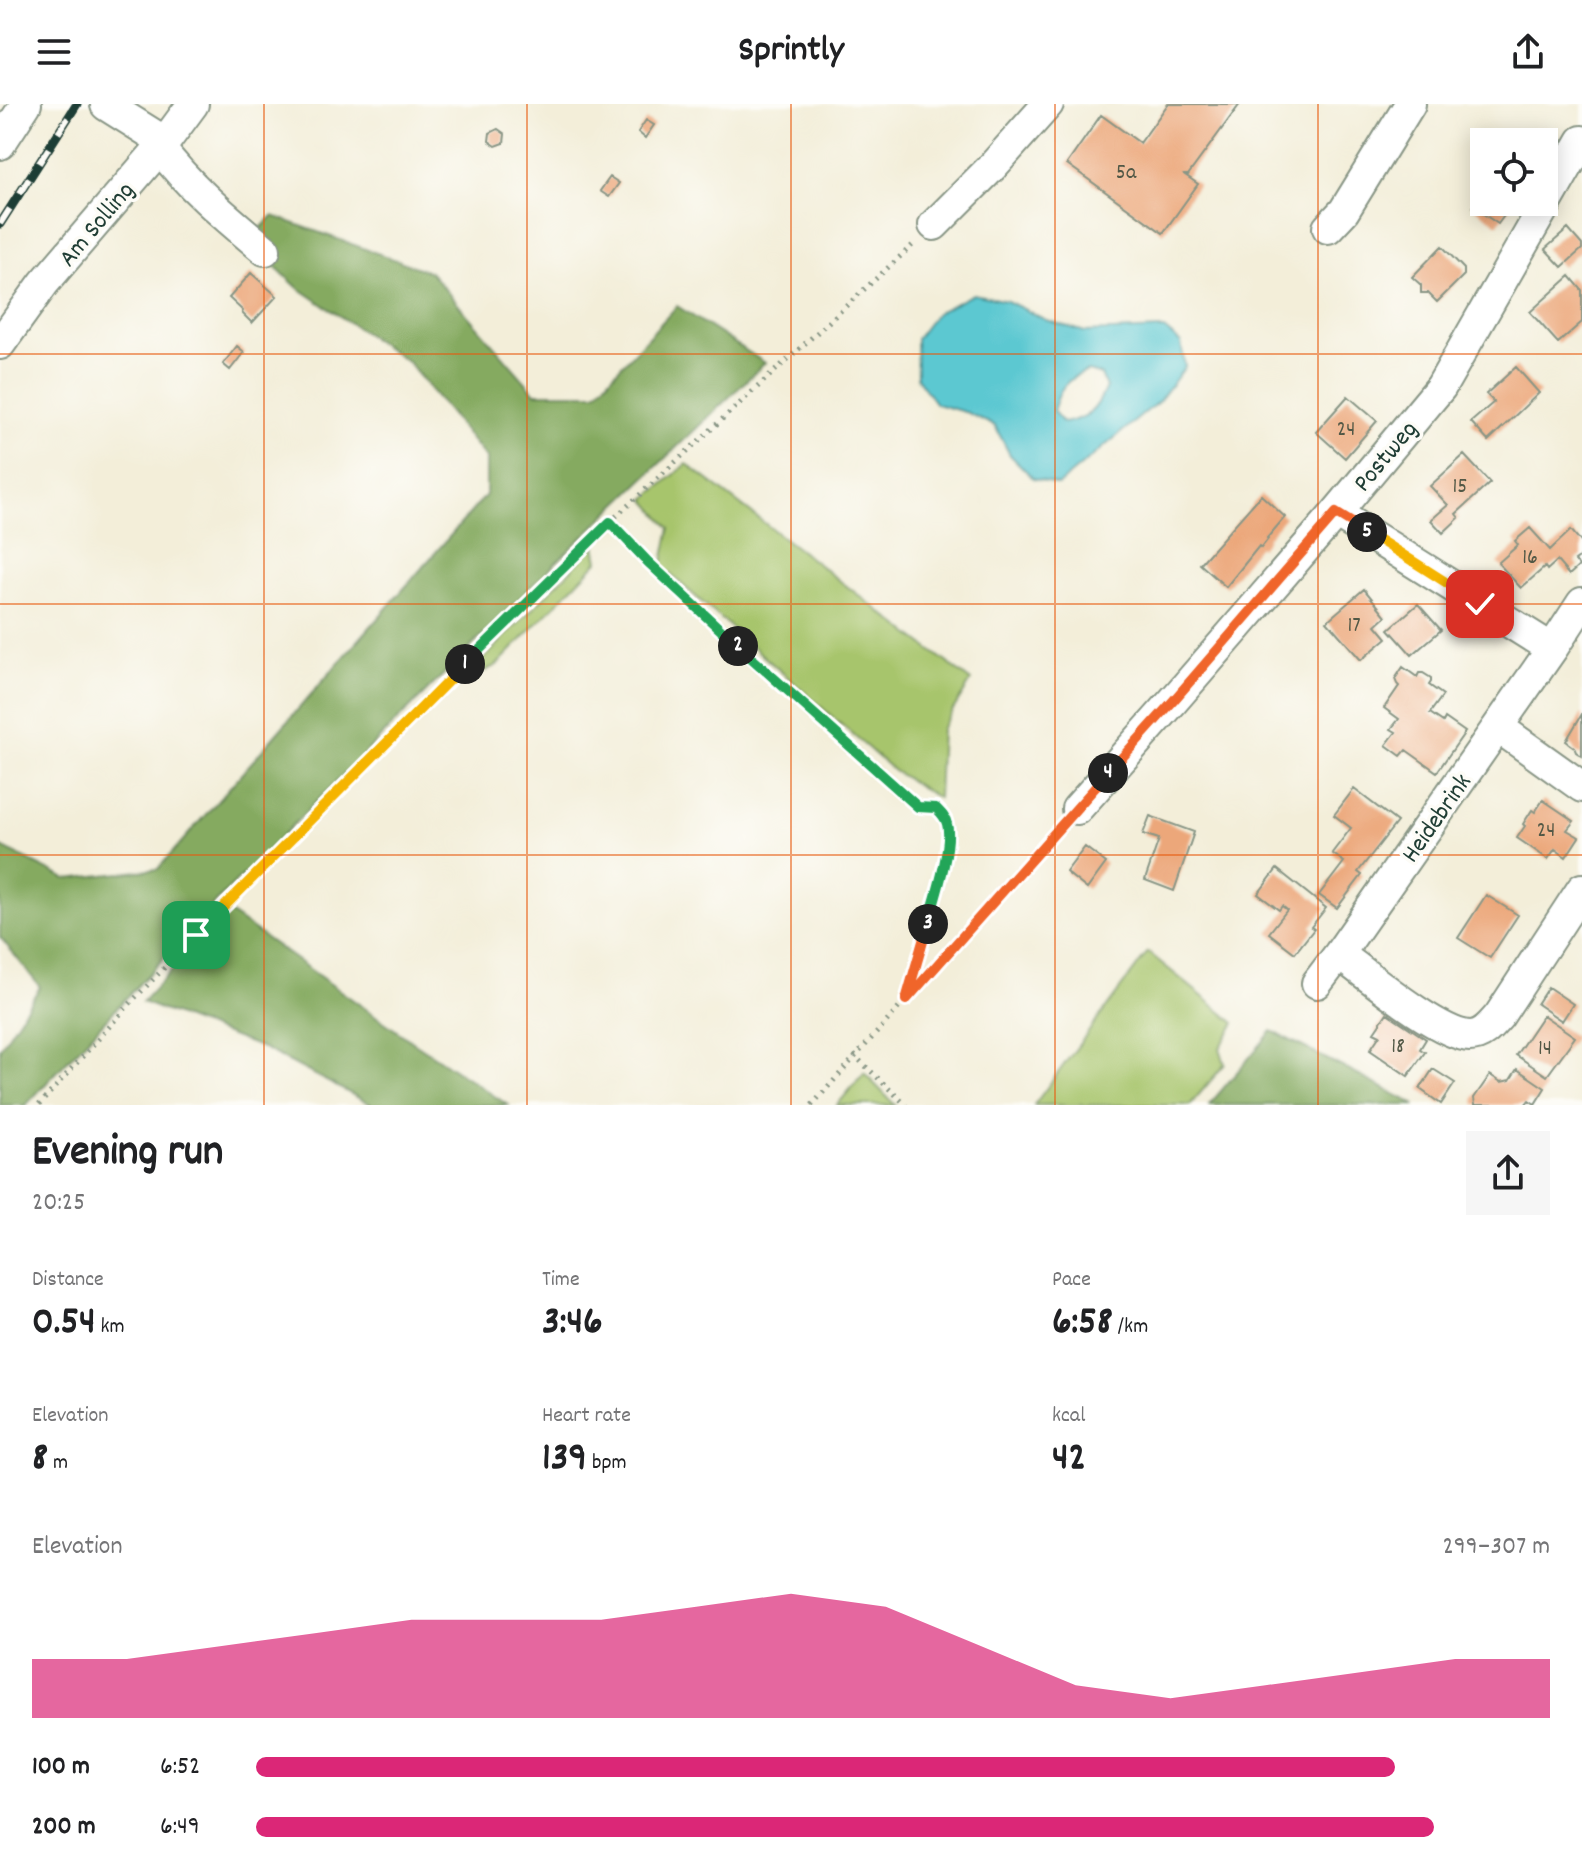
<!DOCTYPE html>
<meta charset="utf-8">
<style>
body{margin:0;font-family:Dekko,sans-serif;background:#f6f6f6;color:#202124;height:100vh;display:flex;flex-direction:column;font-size:30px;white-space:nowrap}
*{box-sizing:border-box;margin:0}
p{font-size:26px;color:#757577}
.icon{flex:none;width:44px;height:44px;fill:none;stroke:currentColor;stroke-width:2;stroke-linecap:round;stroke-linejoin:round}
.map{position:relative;height:1001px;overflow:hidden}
.sheet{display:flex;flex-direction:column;background:#fff;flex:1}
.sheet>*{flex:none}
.controls{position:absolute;left:1470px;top:24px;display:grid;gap:16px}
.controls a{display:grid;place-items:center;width:88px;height:88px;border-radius:0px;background:#fff;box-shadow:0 4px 20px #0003;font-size:40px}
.pin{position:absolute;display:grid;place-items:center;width:68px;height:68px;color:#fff;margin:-34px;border-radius:16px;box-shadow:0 4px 12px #0006}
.km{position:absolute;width:40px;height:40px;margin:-20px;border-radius:50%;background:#222;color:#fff;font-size:22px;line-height:40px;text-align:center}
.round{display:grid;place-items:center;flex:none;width:84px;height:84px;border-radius:0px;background:#f6f6f6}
.headline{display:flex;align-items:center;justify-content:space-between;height:136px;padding:0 32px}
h1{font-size:44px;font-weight:800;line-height:60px}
.metrics{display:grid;grid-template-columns:repeat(3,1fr);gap:12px;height:136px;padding:8px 32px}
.metrics div{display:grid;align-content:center}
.metrics b{font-size:40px;font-weight:800}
.metrics small{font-size:22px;font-weight:400}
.metrics p{font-size:22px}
.chart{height:224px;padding:16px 32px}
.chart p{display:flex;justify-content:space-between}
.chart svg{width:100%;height:144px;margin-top:8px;fill:#db2777;opacity:.7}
ul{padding:0 32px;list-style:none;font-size:26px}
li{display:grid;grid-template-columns:128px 96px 1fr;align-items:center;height:60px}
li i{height:20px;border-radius:10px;background:#db2777}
header{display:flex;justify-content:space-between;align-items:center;height:104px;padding:0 32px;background:#fff;font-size:36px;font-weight:800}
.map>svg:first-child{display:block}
.green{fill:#a7c56c;stroke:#638150;stroke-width:2}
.forest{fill:#85aa60;stroke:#52744a;stroke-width:2}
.water{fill:#5bc8d1;stroke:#3d8282;stroke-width:2;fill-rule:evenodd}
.building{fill:#eca77a}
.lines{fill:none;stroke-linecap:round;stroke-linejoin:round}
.minor-casing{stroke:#899686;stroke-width:34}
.path{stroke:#899686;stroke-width:5;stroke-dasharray:2 6;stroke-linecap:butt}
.minor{stroke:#fff;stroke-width:30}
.rail-casing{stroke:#1f3d34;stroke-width:9}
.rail{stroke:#fdfcf7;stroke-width:6;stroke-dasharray:18;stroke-linecap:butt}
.split-1-casing{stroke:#fff;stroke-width:16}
.split-2-casing{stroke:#fff;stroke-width:16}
.split-3-casing{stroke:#fff;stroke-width:16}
.split-4-casing{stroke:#fff;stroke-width:16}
.split-5-casing{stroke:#fff;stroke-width:16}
.split-6-casing{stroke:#fff;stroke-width:16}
.split-1{stroke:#f5b400;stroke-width:10}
.split-2{stroke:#22a559;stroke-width:10}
.split-3{stroke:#22a559;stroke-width:10}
.split-4{stroke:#f0652b;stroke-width:10}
.split-5{stroke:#f0652b;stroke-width:10}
.split-6{stroke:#f5b400;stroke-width:10}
.grid{fill:none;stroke:#e8590c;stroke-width:2;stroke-opacity:0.55}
.labels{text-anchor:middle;stroke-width:7;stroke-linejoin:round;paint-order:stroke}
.number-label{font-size:22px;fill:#525846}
.street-label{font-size:26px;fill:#1f3d34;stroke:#fdfcf7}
</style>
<header><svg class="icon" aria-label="menu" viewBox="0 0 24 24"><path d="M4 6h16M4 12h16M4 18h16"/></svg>Sprintly<svg class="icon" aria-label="share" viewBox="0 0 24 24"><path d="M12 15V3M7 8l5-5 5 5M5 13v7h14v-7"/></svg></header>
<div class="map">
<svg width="1582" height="1001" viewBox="0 0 1582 1001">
<rect width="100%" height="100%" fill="#fdfcf7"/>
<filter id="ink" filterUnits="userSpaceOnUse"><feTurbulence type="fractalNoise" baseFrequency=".0125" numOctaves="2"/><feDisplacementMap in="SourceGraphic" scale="16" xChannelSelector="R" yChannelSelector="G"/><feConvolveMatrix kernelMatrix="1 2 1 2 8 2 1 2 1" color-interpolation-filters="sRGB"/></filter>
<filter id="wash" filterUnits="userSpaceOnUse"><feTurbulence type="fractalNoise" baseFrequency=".006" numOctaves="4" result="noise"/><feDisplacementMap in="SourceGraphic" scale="32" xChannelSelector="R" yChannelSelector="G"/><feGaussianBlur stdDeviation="1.8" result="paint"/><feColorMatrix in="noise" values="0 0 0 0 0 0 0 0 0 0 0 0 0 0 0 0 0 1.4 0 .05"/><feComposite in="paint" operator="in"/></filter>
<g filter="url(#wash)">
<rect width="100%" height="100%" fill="#f3eed9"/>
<path class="green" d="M687 360 971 577 941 625 938 694 894 667 662 463 670 424 645 395Z
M595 441 598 457 497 561 460 579Z
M1148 848 1235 919 1220 944 1225 960 1190 1001H1034Z
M864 969 895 1001H837Z"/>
<path class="forest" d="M273 112 430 168 535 289H596L677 202 765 259 543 471 219 795 26 1001H0V944L40 883 0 833V742L66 775 158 765 486 391V354L409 259 297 183 248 137Z
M227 807 407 934 508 1001H372L265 945 142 898Z
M1272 927 1416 1001H1209Z"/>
<path class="water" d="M973 190 1007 197 1046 216 1085 228 1164 225 1181 239 1185 263 1159 297 1058 381 1033 374 1010 351 995 322 968 309 936 300 917 274 916 235 936 209ZM1088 267 1101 271 1106 283C1096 307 1089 314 1063 319L1053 307C1060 284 1065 275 1088 267Z"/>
<g id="blocks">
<path class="building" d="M1168 0H1240L1188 71H1185L1198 80 1163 129 1067 60 1101 11 1140 39Z
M646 16 654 21 645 34 638 28Z
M498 25 505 30 504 39 496 42 489 37 490 29Z
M610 73 619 79 609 93 600 87Z
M1484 80V98H1514L1498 120 1473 103 1482 91 1478 89Z
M1568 125 1582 141V145L1562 163 1545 145Z
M1442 142 1464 165V171L1437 198 1428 189H1421V181L1412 173Z
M251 169 277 192 252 219 242 209 243 207 229 194Z
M1570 172 1582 186V218L1558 239 1530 208Z
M237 242 244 248 230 266 223 260Z
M1516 263 1539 289 1488 337 1471 318 1494 298 1486 290Z
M1348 292 1377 317 1345 354 1316 328Z
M1464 351 1490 379 1456 410 1459 414 1443 429 1431 416 1448 401 1430 382Z
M1261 391 1285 413 1267 434 1268 435 1261 444 1259 442 1226 483 1200 460Z
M1530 424 1550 446 1571 426 1582 439V452L1575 457 1579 462 1569 471 1557 457 1547 466 1545 463 1521 484 1498 459 1518 441 1515 437Z
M1364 485 1386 512 1376 521 1387 534 1361 556 1327 517Z
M1418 500 1441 526 1412 551 1389 525Z
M1403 563 1417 573 1419 569H1423L1431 574V578L1429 581 1443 591 1430 609 1443 618 1445 614 1465 628 1437 668 1406 646 1401 652 1386 641 1396 628 1391 625 1399 615 1384 604 1399 582 1397 580 1395 575Z
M1582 610V652L1576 648 1574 643 1566 637Z
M1354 685 1397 718 1358 768 1362 771 1337 804 1319 791 1344 758 1332 749 1351 724 1334 711Z
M1543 696 1574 717 1567 726 1579 733 1566 753 1555 745 1548 755 1517 734 1525 722 1523 720 1532 706 1535 708Z
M1150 712 1194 728 1174 787 1145 776 1159 735 1143 730Z
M1085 743 1106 759 1087 785 1066 768Z
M1277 765 1326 804 1311 823 1314 825 1295 849 1269 829 1287 806 1282 802 1279 806 1258 790Z
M1486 791 1518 811 1490 854 1458 834Z
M1548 883 1573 900 1562 917 1537 900Z
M1387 909 1426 935 1420 945 1425 948 1408 972 1370 946 1380 931 1374 928Z
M1543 911 1575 933 1547 972 1516 951Z
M1433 965 1455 979 1441 1000 1420 985Z
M1517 965 1545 984 1535 1000 1529 996 1525 1001H1475L1474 994 1490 971 1501 978 1510 976Z"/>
</g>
</g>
<g filter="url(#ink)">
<use href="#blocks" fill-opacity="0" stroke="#899686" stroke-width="2"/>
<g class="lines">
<g class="minor-casing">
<path id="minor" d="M106 1 165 38
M0 40 26 0
M160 44C189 83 227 114 265 146
M934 121 992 63 1048 0
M1328 124 1344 107 1410 0
M0 240 44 179 165 38 193 0
M1336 409 1552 545
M1498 623 1582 683
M1077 705 1174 596 1336 409 1441 283 1582 37
M1339 850C1366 870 1439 931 1470 932 1483 932 1491 921 1499 912L1582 785
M1317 879 1339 850 1552 545 1582 499"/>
</g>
<path class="path" d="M610 418C706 519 814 610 918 703L936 704 947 717 948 729 941 775 906 896
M854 951 906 1001
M39 1001 135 894 257 768 588 438 916 138
M812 1001 1059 725"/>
<use href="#minor" class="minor"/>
<g class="rail-casing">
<path id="rail" d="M0 120 77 0"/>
</g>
<use href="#rail" class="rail"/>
</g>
</g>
<g class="lines" filter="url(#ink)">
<g class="split-1-casing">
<path id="split-1" d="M196 831 465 560"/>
</g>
<g class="split-2-casing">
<path id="split-2" d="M465 560 610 418 648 458 738 542"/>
</g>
<g class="split-3-casing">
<path id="split-3" d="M738 542 918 703 936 704C941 709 946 714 947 720 953 741 934 798 928 820"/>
</g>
<g class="split-4-casing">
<path id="split-4" d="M928 820 906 896 1108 669"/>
</g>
<g class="split-5-casing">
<path id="split-5" d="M1108 669 1174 596 1336 409 1367 428"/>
</g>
<g class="split-6-casing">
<path id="split-6" d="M1367 428 1480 500"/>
</g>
<use href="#split-1" class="split-1"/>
<use href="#split-2" class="split-2"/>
<use href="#split-3" class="split-3"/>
<use href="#split-4" class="split-4"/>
<use href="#split-5" class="split-5"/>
<use href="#split-6" class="split-6"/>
</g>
<path class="grid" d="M264 0V1001M527 0V1001M791 0V1001M1055 0V1001M1318 0V1001M0 250H1582M0 500H1582M0 751H1582"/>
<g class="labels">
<g class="number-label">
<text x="1126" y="74">5a</text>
<text x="1346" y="331">24</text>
<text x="1460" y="388">15</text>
<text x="1530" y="459">16</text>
<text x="1354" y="527">17</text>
<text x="1546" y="732">24</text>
<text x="1398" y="948">18</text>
<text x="1545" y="950">14</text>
</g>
<g class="street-label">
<text transform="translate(95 119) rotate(-50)" y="9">Am Solling</text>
<text transform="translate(1384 351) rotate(-50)" y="9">Postweg</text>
<text transform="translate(1435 713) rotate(-55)" y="9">Heidebrink</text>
</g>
</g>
</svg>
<div class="controls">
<a><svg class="icon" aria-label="locate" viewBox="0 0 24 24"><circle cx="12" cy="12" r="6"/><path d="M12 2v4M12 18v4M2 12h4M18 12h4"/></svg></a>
</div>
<div class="pin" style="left:196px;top:831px;background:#1e9e55"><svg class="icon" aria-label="arrive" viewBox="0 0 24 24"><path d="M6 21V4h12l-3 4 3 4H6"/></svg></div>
<div class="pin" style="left:1480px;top:500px;background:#d93025"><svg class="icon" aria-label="check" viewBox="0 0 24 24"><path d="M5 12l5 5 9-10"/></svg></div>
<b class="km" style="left:465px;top:560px">1</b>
<b class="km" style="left:738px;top:542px">2</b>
<b class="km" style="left:928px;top:820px">3</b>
<b class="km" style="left:1108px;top:669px">4</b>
<b class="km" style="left:1367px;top:428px">5</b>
</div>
<section class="sheet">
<div class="headline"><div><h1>Evening run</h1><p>20:25</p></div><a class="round"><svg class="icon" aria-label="share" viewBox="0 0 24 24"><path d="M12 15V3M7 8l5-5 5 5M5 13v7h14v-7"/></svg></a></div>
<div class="metrics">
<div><p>Distance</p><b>0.54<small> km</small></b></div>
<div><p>Time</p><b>3:46</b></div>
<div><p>Pace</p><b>6:58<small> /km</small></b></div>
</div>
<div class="metrics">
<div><p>Elevation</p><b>8<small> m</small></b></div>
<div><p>Heart rate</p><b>139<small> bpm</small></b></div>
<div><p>kcal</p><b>42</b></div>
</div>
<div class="chart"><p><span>Elevation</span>299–307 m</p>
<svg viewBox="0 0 160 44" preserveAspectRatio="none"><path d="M0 44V26L10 26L20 22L30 18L40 14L50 14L60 14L70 10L80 6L90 10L100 22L110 34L120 38L130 34L140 30L150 26L160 26V44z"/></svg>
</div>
<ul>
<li><b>100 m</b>6:52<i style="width:88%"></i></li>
<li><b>200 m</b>6:49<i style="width:91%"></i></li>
</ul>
</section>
